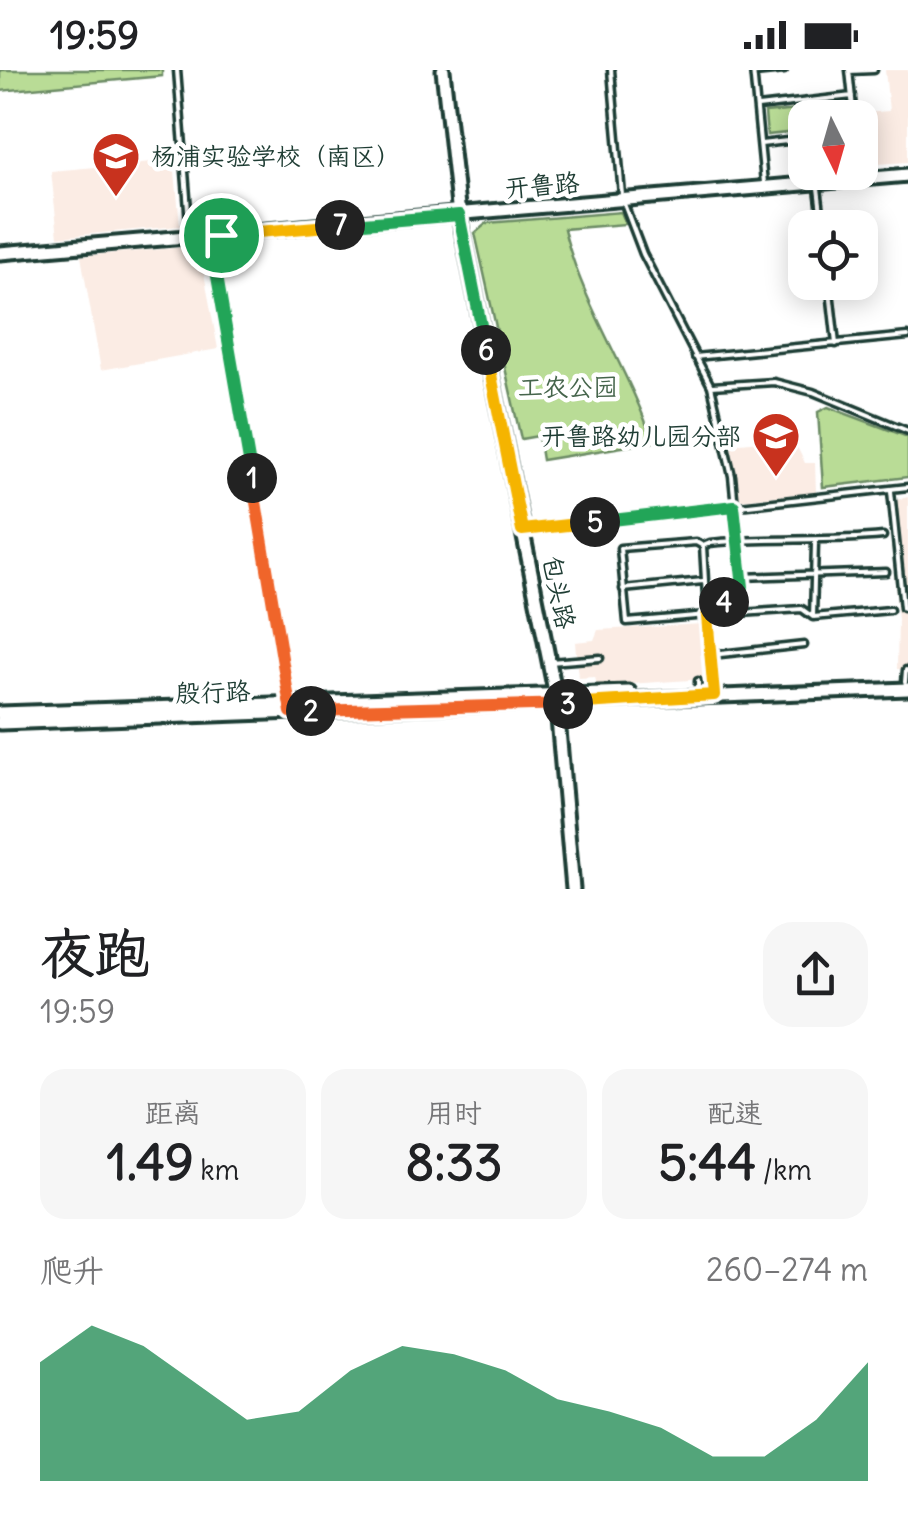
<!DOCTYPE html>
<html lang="zh">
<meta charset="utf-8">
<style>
body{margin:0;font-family:Delius,"LXGW WenKai TC",sans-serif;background:#f6f6f6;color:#202124;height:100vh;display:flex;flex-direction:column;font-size:38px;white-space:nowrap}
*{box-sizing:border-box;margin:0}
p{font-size:32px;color:#757577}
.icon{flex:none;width:55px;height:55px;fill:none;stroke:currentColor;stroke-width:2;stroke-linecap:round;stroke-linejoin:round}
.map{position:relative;height:819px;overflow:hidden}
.drawer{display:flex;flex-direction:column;background:#fff;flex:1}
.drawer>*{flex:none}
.needle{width:65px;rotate:175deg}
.tools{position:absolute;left:788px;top:30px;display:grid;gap:20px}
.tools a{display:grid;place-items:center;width:90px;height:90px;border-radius:20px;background:#fff;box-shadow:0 5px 25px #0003;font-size:50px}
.pin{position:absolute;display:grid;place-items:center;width:85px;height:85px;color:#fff;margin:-42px;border:5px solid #fff;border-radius:50%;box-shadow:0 2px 10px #0007}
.km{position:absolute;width:50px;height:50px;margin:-25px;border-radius:50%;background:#222;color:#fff;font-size:28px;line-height:50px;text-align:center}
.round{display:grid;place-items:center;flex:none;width:105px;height:105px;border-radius:30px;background:#f6f6f6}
.headline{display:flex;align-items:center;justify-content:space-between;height:170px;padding:0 40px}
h1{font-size:55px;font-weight:800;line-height:75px}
.figures{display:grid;grid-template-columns:repeat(3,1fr);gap:15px;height:170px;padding:10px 40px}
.figures div{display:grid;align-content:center;border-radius:25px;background:#f6f6f6;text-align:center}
.figures b{font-size:50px;font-weight:800}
.figures small{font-size:28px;font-weight:400}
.figures p{font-size:28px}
.chart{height:280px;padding:20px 40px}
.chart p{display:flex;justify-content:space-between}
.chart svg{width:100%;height:180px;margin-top:10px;fill:#0b8043;opacity:.7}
.status{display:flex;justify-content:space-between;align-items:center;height:70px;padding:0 50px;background:#fff;direction:ltr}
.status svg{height:28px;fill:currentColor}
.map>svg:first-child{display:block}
.built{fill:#fbece4}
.green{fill:#b9dc96;stroke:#6c8c65;stroke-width:2.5}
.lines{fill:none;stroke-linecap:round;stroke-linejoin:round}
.lane-casing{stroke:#1f3d34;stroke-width:11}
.secondary-casing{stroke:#1f3d34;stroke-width:19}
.lane{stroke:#fff;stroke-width:4}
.secondary{stroke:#fff;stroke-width:11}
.split-1-casing{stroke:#fff;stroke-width:20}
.split-2-casing{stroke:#fff;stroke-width:20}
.split-3-casing{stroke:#fff;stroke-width:20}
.split-4-casing{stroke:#fff;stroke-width:20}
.split-5-casing{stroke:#fff;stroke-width:20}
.split-6-casing{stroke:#fff;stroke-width:20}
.split-7-casing{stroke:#fff;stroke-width:20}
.split-8-casing{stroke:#fff;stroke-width:20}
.split-1{stroke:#22a559;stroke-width:12}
.split-2{stroke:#f0652b;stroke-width:12}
.split-3{stroke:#f0652b;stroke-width:12}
.split-4{stroke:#f5b400;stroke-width:12}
.split-5{stroke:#22a559;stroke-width:12}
.split-6{stroke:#f5b400;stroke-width:12}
.split-7{stroke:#22a559;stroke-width:12}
.split-8{stroke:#f5b400;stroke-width:12}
.labels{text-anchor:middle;stroke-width:9;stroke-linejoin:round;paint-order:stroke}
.poi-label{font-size:25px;fill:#1f3d34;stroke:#fff;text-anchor:start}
.street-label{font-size:25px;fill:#1f3d34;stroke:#fff}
.park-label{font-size:25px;fill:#46654c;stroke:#fff}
</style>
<div class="status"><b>19:59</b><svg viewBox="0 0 49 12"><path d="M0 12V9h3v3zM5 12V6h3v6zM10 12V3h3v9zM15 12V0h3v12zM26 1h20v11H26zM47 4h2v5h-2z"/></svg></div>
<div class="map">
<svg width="908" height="819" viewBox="0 0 908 819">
<rect width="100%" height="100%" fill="#fff"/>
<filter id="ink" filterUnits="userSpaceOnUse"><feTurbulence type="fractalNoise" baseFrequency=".01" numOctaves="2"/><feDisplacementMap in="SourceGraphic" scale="20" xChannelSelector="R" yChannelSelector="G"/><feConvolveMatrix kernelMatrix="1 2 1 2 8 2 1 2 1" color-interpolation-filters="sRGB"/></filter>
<g filter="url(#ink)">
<path class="built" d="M885 0H908V92L861 95 860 48 854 44 889 41Z
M174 90 180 156 58 167 51 101Z
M199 176 218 279 101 300 81 186Z
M769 370 794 371 805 393H815L816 422 739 430 731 374Z
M908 427V600L897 599 898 550 888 432Z
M703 554 706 609 597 616 595 607 578 608 575 572 594 570 598 560Z"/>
<path class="green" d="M0 0H162V6L0 21Z
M844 36 845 47 805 48V61L767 65 765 43Z
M621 142 626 154 564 159C582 234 628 298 653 372L542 390 538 366 521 369 475 163 487 153Z
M828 337 908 367V407L823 417 818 342Z"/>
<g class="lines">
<g class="lane-casing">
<path id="lane" d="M177 0 190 165
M611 0 622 125
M753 0 764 113
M849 0 854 48
M849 1 874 0
M754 3 784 0
M758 37 852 26
M761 74 805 69
M818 118 823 158
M624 134 643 184 711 316 732 406 743 517 722 518 726 544 707 545 714 624
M210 166 290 629
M829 212 836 274
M695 287 908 266
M712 316 774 312 813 322 908 361
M891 421 903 538
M525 460 908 417
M703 476 696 472 620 478 627 552 707 545 703 476 710 473C768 467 824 472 883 466
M742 507 886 502
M623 519 703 511
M726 544 802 539 813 547 890 540
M813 547 815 473
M711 585 804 575
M550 592 600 588
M698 611V618
M905 612 906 600"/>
</g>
<g class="secondary-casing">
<path id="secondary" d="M443 0 459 145 556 626 573 819
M0 183 908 105
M0 643 629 622
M0 653 908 619"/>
</g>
<use href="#lane" class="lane"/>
<use href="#secondary" class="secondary"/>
</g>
</g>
<g class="lines" filter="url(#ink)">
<g class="split-1-casing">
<path id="split-1" d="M221 165 210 166 252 408"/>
</g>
<g class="split-2-casing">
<path id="split-2" d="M252 408 291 642 311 641"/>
</g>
<g class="split-3-casing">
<path id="split-3" d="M311 641 568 634"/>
</g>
<g class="split-4-casing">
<path id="split-4" d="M568 634 714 625 707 546 726 544 724 532"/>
</g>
<g class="split-5-casing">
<path id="split-5" d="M595 452 734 436 743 517 722 518 724 532"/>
</g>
<g class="split-6-casing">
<path id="split-6" d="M486 280 522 460 595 452"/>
</g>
<g class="split-7-casing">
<path id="split-7" d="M340 155 459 145 486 280"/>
</g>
<g class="split-8-casing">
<path id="split-8" d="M221 165 340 155"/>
</g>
<use href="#split-1" class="split-1"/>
<use href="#split-2" class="split-2"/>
<use href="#split-3" class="split-3"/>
<use href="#split-4" class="split-4"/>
<use href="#split-5" class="split-5"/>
<use href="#split-6" class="split-6"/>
<use href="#split-7" class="split-7"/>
<use href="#split-8" class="split-8"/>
</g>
<defs>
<g id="school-pin" transform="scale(2.5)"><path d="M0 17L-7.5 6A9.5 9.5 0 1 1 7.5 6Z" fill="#c8321e" stroke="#fff"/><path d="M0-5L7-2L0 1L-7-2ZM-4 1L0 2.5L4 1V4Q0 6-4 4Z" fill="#fff"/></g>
</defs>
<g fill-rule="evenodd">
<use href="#school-pin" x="116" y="86"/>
<use href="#school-pin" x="776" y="366"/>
</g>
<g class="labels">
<g class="poi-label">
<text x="151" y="95">杨浦实验学校（南区）</text>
<text x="741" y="375" text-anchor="end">开鲁路幼儿园分部</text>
</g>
<g class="street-label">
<text transform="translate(542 115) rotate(-5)" y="9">开鲁路</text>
<text transform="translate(559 522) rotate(78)" y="9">包头路</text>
<text transform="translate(213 622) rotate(-2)" y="9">殷行路</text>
</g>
<g class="park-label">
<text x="568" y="326">工农公园</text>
</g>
</g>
</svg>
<div class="tools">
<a><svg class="needle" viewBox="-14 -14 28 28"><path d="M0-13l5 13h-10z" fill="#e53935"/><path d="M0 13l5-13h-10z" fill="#757577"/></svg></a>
<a><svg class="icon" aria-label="locate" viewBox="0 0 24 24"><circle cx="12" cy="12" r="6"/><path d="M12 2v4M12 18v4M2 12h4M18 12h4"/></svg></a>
</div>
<div class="pin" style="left:221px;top:165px;background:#1e9e55"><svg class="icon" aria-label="arrive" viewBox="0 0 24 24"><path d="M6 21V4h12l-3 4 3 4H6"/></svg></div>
<b class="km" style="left:252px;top:408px">1</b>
<b class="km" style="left:311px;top:641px">2</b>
<b class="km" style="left:568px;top:634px">3</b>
<b class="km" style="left:724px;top:532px">4</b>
<b class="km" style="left:595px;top:452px">5</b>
<b class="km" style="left:486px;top:280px">6</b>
<b class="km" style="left:340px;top:155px">7</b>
</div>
<section class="drawer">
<div class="headline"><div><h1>夜跑</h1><p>19:59</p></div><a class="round"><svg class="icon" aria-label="share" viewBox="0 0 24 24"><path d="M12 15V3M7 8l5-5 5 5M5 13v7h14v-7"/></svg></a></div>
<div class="figures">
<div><p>距离</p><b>1.49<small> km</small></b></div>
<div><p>用时</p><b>8:33</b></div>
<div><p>配速</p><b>5:44<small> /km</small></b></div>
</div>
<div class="chart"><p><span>爬升</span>260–274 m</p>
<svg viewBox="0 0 160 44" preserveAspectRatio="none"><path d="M0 44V15L10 6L20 11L30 20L40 29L50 27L60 17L70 11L80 13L90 17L100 24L110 27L120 31L130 38L140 38L150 29L160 15V44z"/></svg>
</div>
</section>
